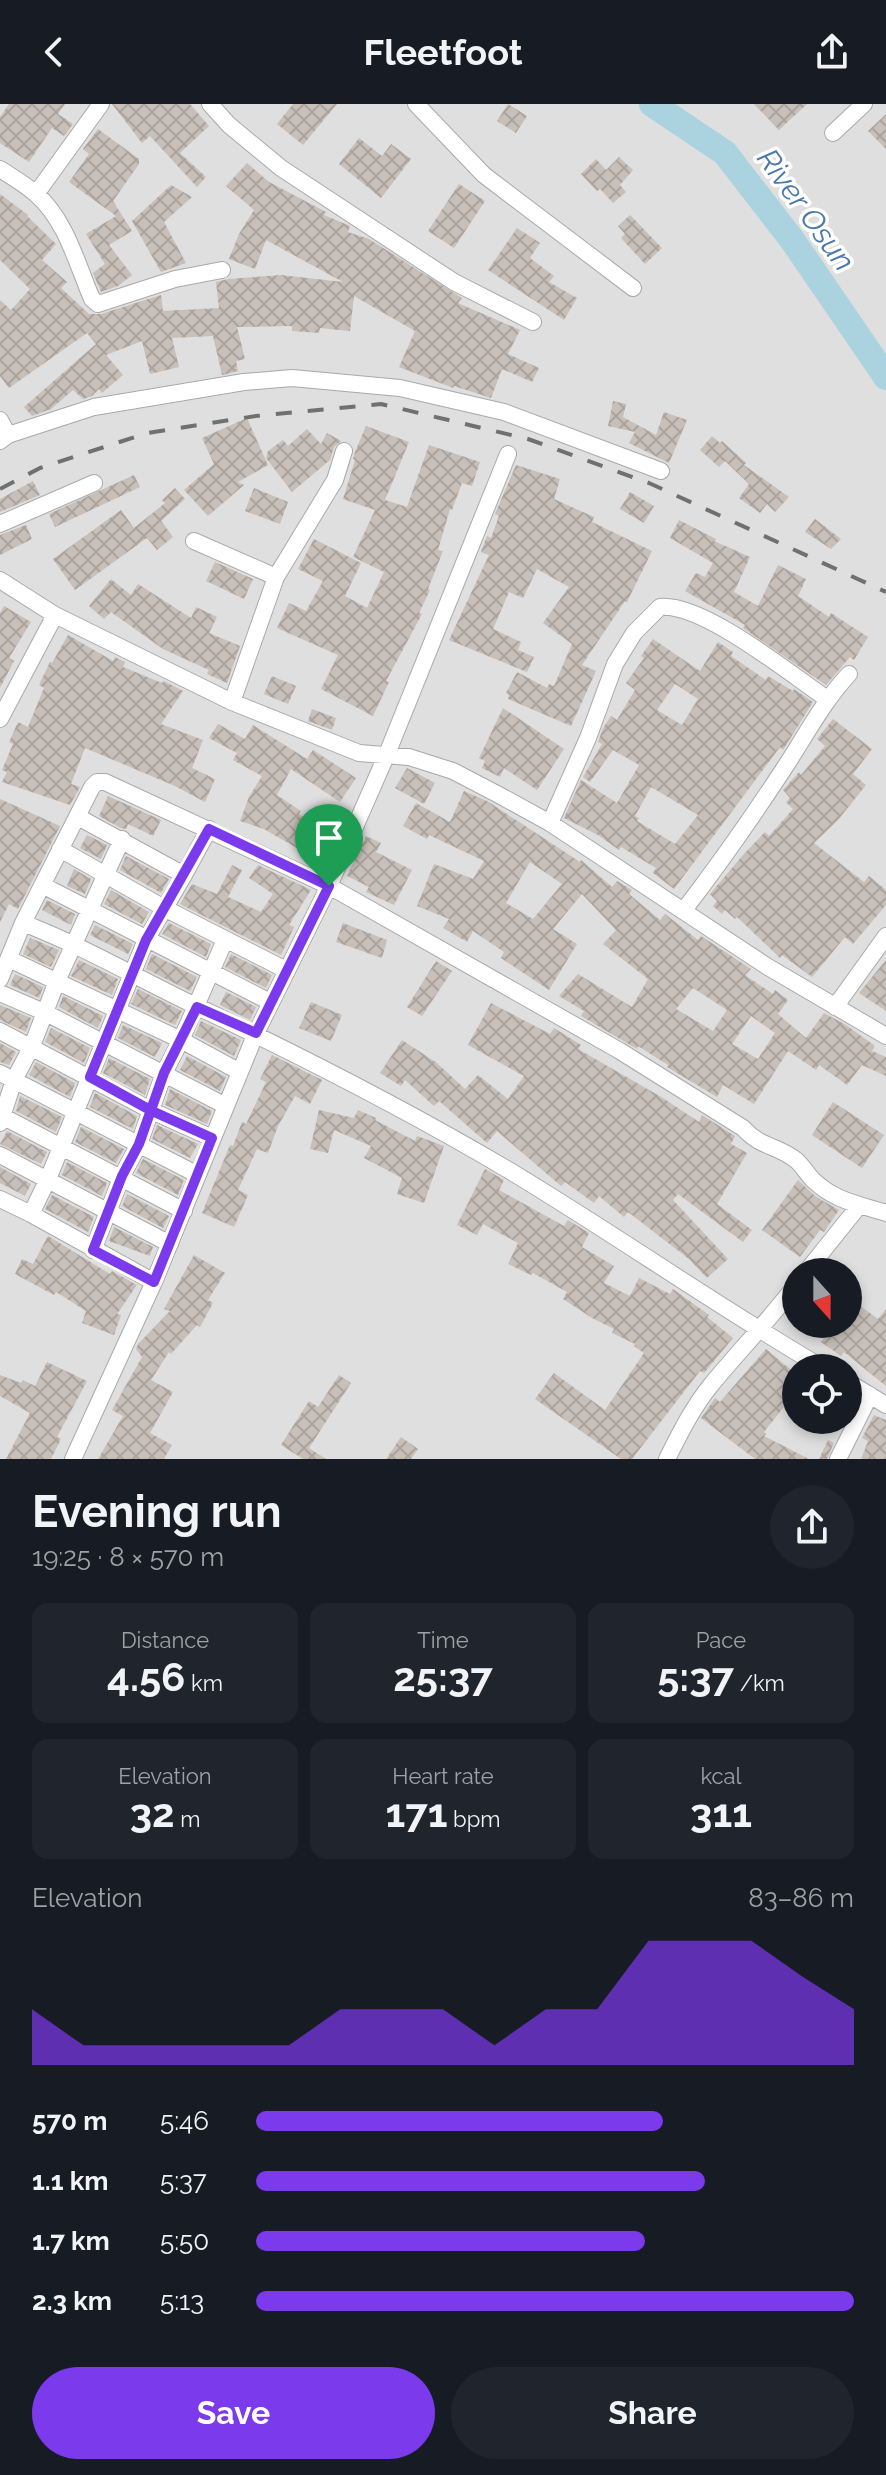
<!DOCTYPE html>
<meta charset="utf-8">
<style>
body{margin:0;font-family:Raleway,sans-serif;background:#20242c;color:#f1f3f6;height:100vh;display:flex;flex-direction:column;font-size:30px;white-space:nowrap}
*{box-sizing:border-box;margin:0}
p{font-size:26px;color:#9ea1a6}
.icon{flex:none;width:44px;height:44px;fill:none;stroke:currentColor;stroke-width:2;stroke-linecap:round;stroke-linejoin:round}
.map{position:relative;height:1355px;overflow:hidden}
.sheet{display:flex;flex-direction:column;background:#171b24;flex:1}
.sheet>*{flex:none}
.needle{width:52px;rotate:159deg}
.buttons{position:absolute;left:782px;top:1154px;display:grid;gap:16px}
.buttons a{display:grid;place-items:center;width:80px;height:80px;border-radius:50%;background:#171b24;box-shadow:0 4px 12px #0003;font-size:40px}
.pin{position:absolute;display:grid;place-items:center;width:68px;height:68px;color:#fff;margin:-82px -34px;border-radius:50% 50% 50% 0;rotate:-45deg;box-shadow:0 0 8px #0007}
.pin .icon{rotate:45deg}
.round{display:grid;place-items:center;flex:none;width:84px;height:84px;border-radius:42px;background:#20242c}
.head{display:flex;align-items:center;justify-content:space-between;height:136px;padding:0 32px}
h1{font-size:44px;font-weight:700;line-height:60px}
.stats{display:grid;grid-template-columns:repeat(3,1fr);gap:12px;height:136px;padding:8px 32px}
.stats div{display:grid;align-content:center;border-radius:16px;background:#20242c;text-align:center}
.stats b{font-size:40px;font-weight:700}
.stats small{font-size:22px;font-weight:400}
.stats p{font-size:22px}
.chart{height:224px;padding:16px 32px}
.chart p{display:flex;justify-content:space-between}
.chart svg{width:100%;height:144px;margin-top:8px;fill:#7c3aed;opacity:.7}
.primary-button{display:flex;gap:16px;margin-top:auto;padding:16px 32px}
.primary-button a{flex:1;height:92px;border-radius:48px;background:#7c3aed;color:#fff;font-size:32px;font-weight:700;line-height:92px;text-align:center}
.primary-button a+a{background:#20242c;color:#f1f3f6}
ul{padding:0 32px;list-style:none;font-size:26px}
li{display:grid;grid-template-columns:128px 96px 1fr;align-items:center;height:60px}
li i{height:20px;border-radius:10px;background:#7c3aed}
header{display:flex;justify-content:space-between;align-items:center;height:104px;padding:0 32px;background:#171b24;font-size:36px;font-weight:700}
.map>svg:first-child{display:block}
.residential{fill:#e0dfdf;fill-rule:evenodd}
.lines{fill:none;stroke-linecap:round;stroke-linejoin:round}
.river{stroke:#aad3df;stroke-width:26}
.building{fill:url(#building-cross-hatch);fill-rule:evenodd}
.minor-casing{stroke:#a9a9a9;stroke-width:18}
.minor{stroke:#fff;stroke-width:16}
.rail{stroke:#707070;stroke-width:4;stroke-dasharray:16 16;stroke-linecap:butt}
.route-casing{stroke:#fff;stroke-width:16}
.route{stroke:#7c3aed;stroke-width:10}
.labels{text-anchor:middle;stroke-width:7;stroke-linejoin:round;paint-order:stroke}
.water-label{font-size:30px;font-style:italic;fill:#4a7aab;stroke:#fff}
</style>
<header><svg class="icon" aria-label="back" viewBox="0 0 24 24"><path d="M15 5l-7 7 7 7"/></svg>Fleetfoot<svg class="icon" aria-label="share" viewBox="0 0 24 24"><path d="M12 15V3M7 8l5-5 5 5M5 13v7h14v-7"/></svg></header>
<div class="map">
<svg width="886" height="1355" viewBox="0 0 886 1355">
<defs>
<pattern id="building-cross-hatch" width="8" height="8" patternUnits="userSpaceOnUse" patternTransform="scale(2)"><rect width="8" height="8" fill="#c7bfb8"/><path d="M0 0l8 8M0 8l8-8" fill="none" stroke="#aba49e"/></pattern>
</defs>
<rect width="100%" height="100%" fill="#f2efe9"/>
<path class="residential" d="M0 0H886V1355H0ZM796 1168H848V1220H796ZM796 1264H848V1316H796Z"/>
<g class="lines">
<path class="river" d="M652 0 725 49 793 137 886 273"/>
</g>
<path class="building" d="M9 0H65L58 10 73 20 64 32 52 24 29 58 0 39V13Z
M112 0H190L209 22 180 49 206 73 197 83 150 32 142 39Z
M293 0H337L303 41 277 20Z
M508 0 527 12 516 29 497 17Z
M754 0H807L779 26Z
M886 10V45L868 27Z
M98 25 139 55V60L113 97 132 127 109 141 132 171 118 182 101 188 93 169 105 160 86 130 116 112 69 78 89 50 83 45Z
M359 34 382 52 391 40 411 55 381 94 339 60Z
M619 53 633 66 620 81 626 88 613 99 600 85 597 87 581 70 596 55 606 66Z
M247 59 269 78 326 108 324 111 350 122 348 128 369 135 462 194 458 199 520 226 508 250 539 264 532 278 502 265 491 294 454 282 453 284 399 263 415 227 354 192 350 227 320 224 319 229 292 227V222L237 223 245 255 236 257 238 267 227 270 222 271 213 232 172 234 179 263 150 270 142 237 106 251 123 271 102 289 99 285 92 292 83 295 73 286 51 305 32 312 24 303 96 240 87 229 9 284 0 272V196L11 206 30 185 0 156V90L28 111 27 112 56 140 42 156 67 178 61 184 89 210H101L161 191 163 207 219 204 216 178 228 175 281 171 343 178 266 136 255 165 229 155 239 130 254 106 226 82Z
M459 80 485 97 454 144 428 127Z
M171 81 192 93 164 118 186 159 161 168 132 117Z
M630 111 662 144 645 160 621 134 625 130 618 122Z
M517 124 540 139 530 154 554 172 549 178 577 194 564 216 488 166Z
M613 297 626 300 623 313 656 331 664 308 687 316 669 359 629 339 635 328 608 322Z
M247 314 268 361 238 378 244 381 208 412 184 386 214 360 202 334Z
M366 322 409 338 385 396 407 403 429 341 480 358 472 382 462 379 452 406 450 405 438 446 443 447 428 485 430 486 419 509 422 510 386 577 389 578 373 612 321 585 338 551 277 524 289 499 306 507 323 477 298 465 314 435 361 459 345 492 367 504 384 468 353 453 375 406 343 395 355 356 353 355 355 348Z
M307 325 321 340 327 329 341 337 334 343 330 356 292 388 266 354 268 347 283 336 288 342Z
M712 332 720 339 722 337 746 359 744 361 789 393 775 408 767 400 760 409 739 394 749 380 725 357 719 363 700 346Z
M516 361 560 375 554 395 594 413 592 418 652 447 627 498 625 497 582 561 596 567 571 622 508 595 509 591 506 589 517 568 547 584 549 580 554 582 572 540 543 519 569 483 537 465 523 494 509 488 493 525 521 538 518 546 534 553 527 568 449 536 489 451 481 448 487 432 491 434 499 412 495 410Z
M134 371 140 383 55 423 49 410Z
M33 377 40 391 0 408V395Z
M175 384 185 395 161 417 173 433 157 446 147 434 75 486 53 455 121 406 134 424 165 399 162 396Z
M254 384 288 398 280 420 245 407Z
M630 388 654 402 644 419 620 405Z
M815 415 841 435 831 445 805 428Z
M679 416 716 435 714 437 750 453 734 488 758 502 778 461 806 475 798 492 829 513 831 509 868 533 854 556 850 553 826 581 743 524 745 521 685 487 696 469 705 473 713 459 670 434Z
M26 421 32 435 0 451V431Z
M215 458 253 475 244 495 206 477Z
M111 475 131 491 138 480 191 514 196 503 217 513 209 529 240 542 227 579 207 570 209 566 163 545 111 508 104 515 89 502Z
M4 502 31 518 9 554 14 557 0 584V509Z
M68 531 113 557 115 553 125 558 123 563 162 579 164 577 183 587 161 620 203 636 192 664 215 675 205 698 175 682 85 644 71 680 80 683 70 701 2 678 7 668 2 666 13 640 9 638 18 618 28 623 44 584 39 581 50 558 52 559Z
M653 535 700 567 718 538 733 548 731 552 766 576 768 572 793 587 794 585 813 598 783 646 780 643 674 785 653 769 656 764 621 743 619 746 598 731 564 714 581 676 617 699 639 661 613 646 590 678 583 673 602 640 598 638 603 624 611 612 617 616 635 586 626 579 644 554 641 552ZM675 580 698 595 682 621 657 606ZM651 683 698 711 675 740 637 717 639 714 635 712Z
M272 572 296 582 288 600 264 590Z
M503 604 564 645 537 686 504 664 500 673 482 664 485 657 479 654Z
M312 605 336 614 332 626 308 617Z
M833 615 872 645 853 670 866 681 838 716 814 739 864 778 869 772 886 786V801L853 840 845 833 812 873 782 851 780 854 737 813 735 815 725 806 722 810 713 802 717 797 710 790 743 751 765 728 769 732 793 705 786 698 790 694 783 686 799 668 801 671 825 642 817 635Z
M218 620 245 635 253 621 307 655 313 646 356 674 340 698 291 665 277 691 301 707 299 710 327 728 312 753 264 725 240 717 249 693 262 672 233 656 237 649 209 634Z
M407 664 435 679 424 700 395 684Z
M464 687 487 697 580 758 581 756 612 783 617 777 632 786 629 790 660 816 665 810 698 836 701 832 751 865 745 871 773 890 775 886 788 896 778 910 806 934 824 909 846 921 875 942 872 947 886 953V972L862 961 847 981 819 961 816 966 788 947 754 1000 723 981 717 993 667 963 668 961 638 942 637 945 581 912 584 907 559 892 578 870 632 903 648 875 603 840 616 826 582 790 553 825 577 840 549 886 501 854 504 848 473 827 467 838 443 824 449 815 417 802 434 760 473 775 484 757 429 731 427 735 403 722 416 699 450 718ZM530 758 562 780 533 815 506 799ZM693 884 727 906 713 927 676 905ZM751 912 775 929 758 955 732 940Z
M108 692 161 716 153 732 128 720 126 725 121 724 99 712Z
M0 695 60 722 18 805 9 800 0 818Z
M87 731 107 741 101 755 80 744Z
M366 732 381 739 376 748 412 766 394 801 366 788 369 783 347 772Z
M126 752 169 775 161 789 120 766Z
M232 761 242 766 228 793 261 808 273 790 249 774 258 761 311 786 289 821 294 823 281 851 180 800 192 780 217 790Z
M74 765 91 775 85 790 67 782Z
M111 786 149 808 142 820 104 800Z
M47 796 75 810 71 821 42 806Z
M169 819 211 840 206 853 162 830Z
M343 819 387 836 382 854 336 838Z
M95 821 133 840 128 850 90 831Z
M30 834 59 846 51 863 23 850Z
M152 850 197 873 190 887 146 865Z
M231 850 272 871 266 884 225 863Z
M79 856 118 875 112 891 71 872Z
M886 856V907L859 889Z
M436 857 452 867 422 912 407 903Z
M15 870 43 883 39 894 10 881Z
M138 885 182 907 175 921 131 900Z
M226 888 256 903 250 916 220 901Z
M63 892 103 912 98 924 59 903Z
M311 898 342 911 331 937 299 924Z
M491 899 550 930 554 924 581 941 578 945 663 994 699 1018 702 1011 735 1032 731 1040 747 1049 717 1100 752 1126 743 1138 678 1090 673 1096 728 1155 707 1174 689 1155 628 1108 624 1113 599 1092 594 1099 565 1078 561 1082 497 1027 487 1039 439 997 434 1002 405 976 401 982 380 969 402 936 437 959 465 985 478 971 508 995 524 972 468 941Z
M0 901 31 914 26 928 0 916Z
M201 917 241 936 234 952 195 931Z
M123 921 162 939 155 953 118 934Z
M51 924 90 944 84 959 45 938Z
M0 939 16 948 9 961 0 958Z
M272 951 322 976 310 1000 295 992 278 1022 268 1049 257 1045 238 1086 248 1091 234 1123 202 1109 230 1041 233 1042 242 1018 246 1020 266 978 260 975Z
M187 952 226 973 220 987 180 966Z
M109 954 150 975 145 991 103 969Z
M36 958 75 979 70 993 29 971Z
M170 985 212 1007 207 1020 165 1001Z
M95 989 137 1012 133 1025 90 1003Z
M20 992 62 1013 56 1028 16 1007Z
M833 998 884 1031 862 1064 812 1031Z
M319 1006 354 1014 358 1006 376 1014 375 1016 415 1037 417 1032 444 1042 424 1099 397 1090 402 1074 364 1054 371 1042 334 1026 328 1049 310 1045Z
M157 1021 198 1040 190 1054 152 1035Z
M81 1023 124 1045 116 1059 75 1038Z
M7 1027 47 1048 41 1060 0 1040Z
M143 1055 184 1076 178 1091 136 1069Z
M67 1058 107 1079 102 1092 62 1071Z
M0 1063 31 1080 25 1092 0 1079Z
M485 1065 504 1076 499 1086 564 1122 568 1116 589 1129 582 1143 614 1162 604 1179 630 1192 639 1174 670 1190 673 1185 709 1211 707 1213 733 1234 704 1269 700 1267 632 1355H621L535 1295 554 1269 605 1306 644 1249 634 1242 635 1240 612 1229 614 1225 592 1214 563 1195 567 1188 533 1169 531 1171 508 1160 518 1139 483 1120 477 1131 457 1121Z
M798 1076 815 1092 839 1106 824 1128 820 1126 800 1153 762 1126Z
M127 1090 169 1112 163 1124 122 1102Z
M52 1091 94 1113 88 1128 45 1105Z
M114 1123 153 1143 150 1152 109 1137Z
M48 1132 110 1170 112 1167 137 1181 117 1210 121 1211 114 1231 82 1219 86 1207 56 1188 54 1191 15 1170 22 1155 33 1160Z
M194 1151 225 1169 208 1196 213 1199 200 1223 197 1221 171 1250 169 1248 151 1276 173 1288 150 1329 172 1341 164 1355H98L123 1312 112 1306 142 1253 136 1245 138 1240 170 1207 164 1205Z
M848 1193 878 1215 886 1205V1282L844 1248 841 1252 821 1238 834 1220H848Z
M766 1245 796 1270V1307L787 1299 764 1328 766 1330 764 1332 809 1355H755L701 1314 715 1294 720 1298Z
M47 1258 87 1277 57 1333 61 1335 51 1355H6L30 1309 0 1292V1271L21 1279 23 1276 35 1282Z
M339 1271 351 1279 309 1344 326 1355H303L281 1341 309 1297 318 1303Z
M874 1311 886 1316V1355H861L868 1337 862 1334Z
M401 1333 418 1345 411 1355H386Z
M828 1336 834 1339 827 1355H819Z"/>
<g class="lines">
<g class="minor-casing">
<path id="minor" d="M210 0 229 21 281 64 454 178 533 218
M416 0 484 71 633 184
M833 29 864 0
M0 65C12 73 26 81 36 90 66 116 77 160 92 195L98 200 175 175 222 166
M36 90 101 0
M0 316 8 331
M0 337 8 331 94 303 244 278 292 274 400 284 504 308 661 367
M0 420 94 379
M194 437 276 473
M0 476 55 511 232 598 359 649 409 653 453 667 499 691 550 719 768 863 886 932
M232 598 276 473 335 376 344 347
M0 615 55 511
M78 713 184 771 209 725
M550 719 588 634 615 560 634 529 660 503C703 499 789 569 827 595
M60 745 164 804 286 866
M42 781 270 898
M684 806C720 759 753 712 785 663 806 631 823 598 849 570
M23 819C85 843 139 875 198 903 303 953 405 1005 505 1064 612 1128 715 1201 823 1264
M9 855 181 936 240 968
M0 875 23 819 92 683 97 678H105L329 782 620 947 743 1024C761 1044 777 1041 796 1056 803 1062 807 1070 813 1076 835 1097 858 1100 886 1109
M0 889 44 908 226 1002
M835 903 886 832
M0 927 152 1007 212 1034
M0 969 198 1071
M0 1011 184 1107
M0 1019 14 976 32 942 57 877 122 735
M0 1051 170 1140
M0 1095 31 1110 154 1178
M31 1110 48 1075 146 836 184 771
M93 1146 122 1072 139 1040 164 969 181 936 225 836
M806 1168 858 1103
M848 1278 886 1301
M73 1355 154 1178 256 929 329 782 387 650 508 350
M667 1355C680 1329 693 1303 711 1281 739 1247 769 1216 796 1181
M838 1355 870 1291"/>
</g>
<use href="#minor" class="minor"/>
<path class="rail" d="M0 385 40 364 147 329 256 312 381 300 528 335 649 379 886 488"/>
</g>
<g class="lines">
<g class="route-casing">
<path id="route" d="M329 782 256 929 197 903 164 969 139 1040 122 1072 93 1146 154 1178 212 1034 152 1007 90 973 146 836 209 725 329 782"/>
</g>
<use href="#route" class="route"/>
</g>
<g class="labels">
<g class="water-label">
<text transform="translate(806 106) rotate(54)" y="10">River Osun</text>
</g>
</g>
</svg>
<div class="buttons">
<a><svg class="needle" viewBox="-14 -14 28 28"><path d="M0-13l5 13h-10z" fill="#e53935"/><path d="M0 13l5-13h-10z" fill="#9ea1a6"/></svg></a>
<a><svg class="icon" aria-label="locate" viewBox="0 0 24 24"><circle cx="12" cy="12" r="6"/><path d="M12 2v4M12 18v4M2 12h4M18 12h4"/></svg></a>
</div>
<div class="pin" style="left:329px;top:782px;background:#1e9e55"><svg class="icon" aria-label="arrive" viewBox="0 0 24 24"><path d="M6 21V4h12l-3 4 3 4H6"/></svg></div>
</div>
<section class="sheet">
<div class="head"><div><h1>Evening run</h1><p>19:25 · 8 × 570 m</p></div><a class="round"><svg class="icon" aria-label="share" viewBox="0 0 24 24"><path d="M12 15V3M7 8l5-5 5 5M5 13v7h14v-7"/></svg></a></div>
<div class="stats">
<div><p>Distance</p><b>4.56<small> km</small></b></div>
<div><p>Time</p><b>25:37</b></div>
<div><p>Pace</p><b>5:37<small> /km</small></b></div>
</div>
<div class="stats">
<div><p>Elevation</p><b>32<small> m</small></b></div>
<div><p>Heart rate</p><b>171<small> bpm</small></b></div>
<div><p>kcal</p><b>311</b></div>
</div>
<div class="chart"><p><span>Elevation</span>83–86 m</p>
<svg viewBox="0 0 160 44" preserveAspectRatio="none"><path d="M0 44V27L10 38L20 38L30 38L40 38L50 38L60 27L70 27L80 27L90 38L100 27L110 27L120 6L130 6L140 6L150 17L160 27V44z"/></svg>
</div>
<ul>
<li><b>570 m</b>5:46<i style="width:68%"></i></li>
<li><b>1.1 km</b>5:37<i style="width:75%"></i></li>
<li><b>1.7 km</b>5:50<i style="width:65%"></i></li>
<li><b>2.3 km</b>5:13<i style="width:100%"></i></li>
</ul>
<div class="primary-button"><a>Save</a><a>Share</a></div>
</section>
